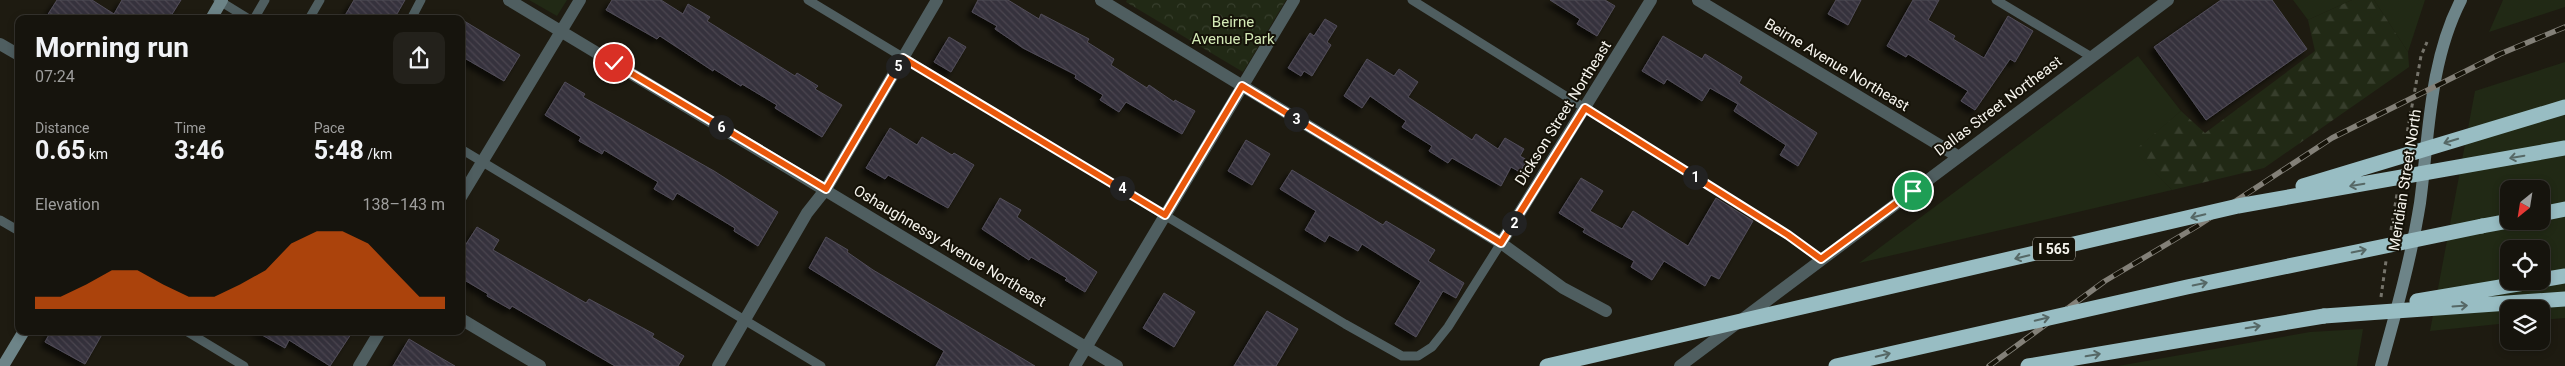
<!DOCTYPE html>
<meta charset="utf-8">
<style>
body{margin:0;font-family:Roboto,sans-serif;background:#23211b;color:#f1f3f6;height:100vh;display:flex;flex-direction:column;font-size:19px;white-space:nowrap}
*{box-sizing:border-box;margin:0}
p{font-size:16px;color:#9e9e9d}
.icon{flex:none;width:28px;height:28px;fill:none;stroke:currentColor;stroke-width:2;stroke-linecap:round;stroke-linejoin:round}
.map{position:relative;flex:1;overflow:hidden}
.details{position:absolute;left:15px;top:15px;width:450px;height:320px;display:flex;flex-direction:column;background:#16140d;border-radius:10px;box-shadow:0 2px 8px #0003,0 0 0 1px #35332e}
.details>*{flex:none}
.needle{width:32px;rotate:210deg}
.buttons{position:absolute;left:2500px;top:180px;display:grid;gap:10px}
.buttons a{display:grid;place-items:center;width:50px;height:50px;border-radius:10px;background:#16140d;box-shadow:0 2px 8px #0003,0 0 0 1px #35332e;font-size:25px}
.pin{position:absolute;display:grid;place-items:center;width:42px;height:42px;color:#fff;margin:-21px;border:2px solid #fff;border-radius:50%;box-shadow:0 1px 5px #0007}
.km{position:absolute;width:25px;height:25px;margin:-12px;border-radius:50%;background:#222;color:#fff;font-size:14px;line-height:25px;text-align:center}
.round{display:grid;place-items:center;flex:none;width:52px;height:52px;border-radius:10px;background:#23211b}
.headline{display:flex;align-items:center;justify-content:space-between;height:85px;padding:0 20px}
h1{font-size:28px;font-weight:700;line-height:38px}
.stats{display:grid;grid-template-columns:repeat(3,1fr);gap:8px;height:85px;padding:5px 20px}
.stats div{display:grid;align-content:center}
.stats b{font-size:25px;font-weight:700}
.stats small{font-size:14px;font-weight:400}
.stats p{font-size:14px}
.chart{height:140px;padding:10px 20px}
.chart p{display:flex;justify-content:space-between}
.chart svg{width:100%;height:90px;margin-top:5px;fill:#ea580c;opacity:.7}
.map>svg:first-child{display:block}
.green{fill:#212915;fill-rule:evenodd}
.forest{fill:url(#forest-firs)}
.park{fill:url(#park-crowns)}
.building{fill:url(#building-back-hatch);stroke:#514d59;filter:url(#shadow)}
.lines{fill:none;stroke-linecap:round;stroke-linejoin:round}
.path{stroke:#75736a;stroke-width:3;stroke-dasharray:4 4;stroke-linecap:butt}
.lane{stroke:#4f5e60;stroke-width:9}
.street{stroke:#4f5e60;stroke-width:12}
.secondary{stroke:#6d8488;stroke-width:12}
.highway{stroke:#98bdc3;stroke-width:15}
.rail-casing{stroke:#838078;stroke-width:5.5}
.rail{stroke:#151208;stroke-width:4;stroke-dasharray:11;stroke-linecap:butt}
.highway-bridge{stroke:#98bdc3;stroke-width:15}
.oneway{stroke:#566866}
.route-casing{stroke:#fff;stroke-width:10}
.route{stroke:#ea580c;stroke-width:6}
.labels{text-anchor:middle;stroke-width:4;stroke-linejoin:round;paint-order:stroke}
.shield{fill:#151208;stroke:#b2b0a8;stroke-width:1}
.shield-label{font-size:14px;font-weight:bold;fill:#f6f4ed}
.park-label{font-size:15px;fill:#d4eab7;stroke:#151208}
.street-label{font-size:15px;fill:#f6f4ed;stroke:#151208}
</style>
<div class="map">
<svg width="2565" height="366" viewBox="0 0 2565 366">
<defs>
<pattern id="forest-firs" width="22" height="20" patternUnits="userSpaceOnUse" patternTransform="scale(1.25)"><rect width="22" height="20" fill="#212915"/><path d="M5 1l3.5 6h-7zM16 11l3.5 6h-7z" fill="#373e2c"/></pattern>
<pattern id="park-crowns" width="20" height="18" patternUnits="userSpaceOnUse" patternTransform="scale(1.25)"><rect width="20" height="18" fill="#212915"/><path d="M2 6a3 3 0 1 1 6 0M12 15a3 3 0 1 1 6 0" fill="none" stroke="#373e2c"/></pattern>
<pattern id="building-back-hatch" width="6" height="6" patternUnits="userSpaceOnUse" patternTransform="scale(1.25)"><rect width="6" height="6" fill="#36323d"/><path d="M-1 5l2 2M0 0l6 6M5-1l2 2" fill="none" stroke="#4a4650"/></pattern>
<filter id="shadow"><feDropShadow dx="-4.5" dy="4.5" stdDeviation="2.5" flood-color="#0009"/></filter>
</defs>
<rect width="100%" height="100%" fill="#1e1b11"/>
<path class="green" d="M529 0H567L557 16Z
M2293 0H2352L2308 20Z
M2374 0H2425L2408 52Z
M2503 0H2565V7L2489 32Z
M2138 56 2181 111 2135 151 2172 190 1859 263Z
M2565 62V318L2541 320V309H2509V323L2430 331 2475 91ZM2509 189H2541V221H2509ZM2509 249H2541V281H2509Z
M2363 329 2357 366H2118L2310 332Z"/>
<path class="forest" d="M2352 0H2374L2408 52 2409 67 2264 168 2172 190 2134 151 2181 111 2205 133 2315 51 2308 20Z"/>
<path class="park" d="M1127 0H1286L1243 72 1126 2Z"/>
<path class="building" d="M57 0H92L114 14 122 0H181L169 19H45Z
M354 0H405L394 19H343Z
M612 0H661L683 14 688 4 710 17 707 21 795 76 797 73 818 86 815 89 842 105 822 137 775 108 777 105 742 84 741 86 714 69 713 71 660 36 657 39 606 10Z
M978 0H1008L1039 19 1041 14 1089 39 1087 42 1114 59 1111 65 1147 88 1149 85 1174 102 1175 100 1195 111 1182 134 1126 102 1119 112 1100 100 1103 95 1075 78 1076 75 1023 48 995 29 997 26 972 12Z
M1550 0H1605L1615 6 1597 36 1577 24 1580 19Z
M1836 0H1861L1848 25 1828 14Z
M1913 0H1939L1928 20 1955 36 1953 39 1984 58 2008 16 2033 31 2015 62 2010 59 1975 110 1961 101 1968 91 1908 54 1906 57 1887 46Z
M2221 0H2272L2307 49 2206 120 2154 47Z
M461 19 520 55 504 81 461 56Z
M1325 19 1337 26 1327 42 1331 45 1312 76 1304 71 1301 76 1288 68 1310 33 1314 36Z
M1663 36 1702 59 1705 54 1742 77 1739 83 1817 133 1798 166 1780 155 1786 145 1734 111 1738 104 1710 88 1702 101 1667 79 1664 84 1642 71Z
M949 37 966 47 951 72 934 62Z
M1367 59 1394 76 1399 69 1418 82 1408 97 1472 140 1476 134 1498 149 1505 138 1524 149 1520 156 1527 160 1520 172 1511 167 1501 186 1452 158 1448 163 1429 151 1432 146 1402 127 1406 121 1370 96 1362 108 1344 96Z
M565 82 585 94 583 97 714 171 778 212 758 246 734 231 735 228 677 193 673 200 654 189 658 182 604 150 602 154 579 141 581 137 545 115Z
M890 128 917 145 922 137 952 155 954 153 974 165 948 208 888 175 885 179 866 168Z
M1246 140 1270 154 1252 185 1228 171Z
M1292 170 1383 225 1386 221 1435 250 1428 261 1464 283 1456 298 1443 291 1416 337 1395 324 1421 281 1362 244 1358 251 1329 235 1325 242 1305 230 1316 211 1280 189Z
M1581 178 1603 191 1590 211 1622 229 1633 211 1688 246 1716 198 1753 221 1719 279 1711 275 1705 286 1664 261 1652 280 1631 267 1634 261 1583 232 1585 229 1559 213Z
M1000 198 1021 210 1017 217 1097 272 1085 292 1065 280 1067 278 1031 257 1029 260 982 229Z
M477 227 499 240 493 250 586 303 589 299 654 334 652 337 684 356 678 366H615L512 306 510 309 487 296 488 294 461 278V252Z
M826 237 848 250 847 252 873 270 1035 366H936L944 351 809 268Z
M1164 293 1195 312 1174 347 1143 328Z
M1267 311 1298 329 1276 366H1234Z
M51 331H104L85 364 45 342Z
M255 331H353L330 366 289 340 285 348Z
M409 339 429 351 455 366H393Z"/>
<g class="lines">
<path class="path" d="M2406 139 2421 56 2427 42
M2391 230 2397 194
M2381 297 2386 261"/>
<path class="lane" d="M218 0 249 19
M808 0 1345 324 1402 356H1418L1432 347 1448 327 1501 243
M1412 0 1788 235 1821 259
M1996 0 2090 56
M254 19 265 0
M309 19 320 0
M411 19 421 0
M461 149 821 366
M0 220 19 231
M186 331 244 366"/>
<path class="street" d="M509 0 1117 366
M1101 0 1501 243 1563 288 1606 311
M1698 0 1959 157
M0 44 19 55
M461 197 580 0
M1501 243 1651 0
M461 319 540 366
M359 366 380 331
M718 366 807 213 826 189 937 0
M1075 366 1294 0
M1680 366 2168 0"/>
<path class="secondary" d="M211 19 222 0
M3 366 24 331
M2381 366C2396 312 2411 259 2420 203 2429 136 2429 62 2461 0"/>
<path class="highway" d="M2541 214 2565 209
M2482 226 2509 221
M2541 280 2565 276
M2028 366 2324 316"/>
<g class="rail-casing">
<path id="rail" d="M1989 366 2105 281 2199 225 2332 138 2500 54 2565 27"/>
</g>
<use href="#rail" class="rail"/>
<path class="highway-bridge" d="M2303 186 2565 107
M2417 301 2536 281
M2324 316 2565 299
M1547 366 2238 206 2565 148
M1836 366 2187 287 2482 226"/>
</g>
<defs><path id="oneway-shaft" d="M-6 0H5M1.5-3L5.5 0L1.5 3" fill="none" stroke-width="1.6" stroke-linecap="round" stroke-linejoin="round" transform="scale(1.25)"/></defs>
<g class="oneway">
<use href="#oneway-shaft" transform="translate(2451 141) rotate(163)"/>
<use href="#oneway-shaft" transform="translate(2517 157) rotate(170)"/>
<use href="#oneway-shaft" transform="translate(2357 185) rotate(170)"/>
<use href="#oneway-shaft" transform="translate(2198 216) rotate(167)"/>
<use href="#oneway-shaft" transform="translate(2359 251) rotate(-12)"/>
<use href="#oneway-shaft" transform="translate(2022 257) rotate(167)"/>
<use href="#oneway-shaft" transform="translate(2200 284) rotate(-12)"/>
<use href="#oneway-shaft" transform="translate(2460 306) rotate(-4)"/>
<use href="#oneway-shaft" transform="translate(2042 319) rotate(-13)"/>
<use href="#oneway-shaft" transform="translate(2253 327) rotate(-10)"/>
<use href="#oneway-shaft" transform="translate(1883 355) rotate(-13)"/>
<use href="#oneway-shaft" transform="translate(2093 355) rotate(-10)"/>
</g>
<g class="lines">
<g class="route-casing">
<path id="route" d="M614 63 826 189 903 58 1165 215 1242 86 1501 243 1585 108 1788 235 1821 259 1913 191"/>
</g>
<use href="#route" class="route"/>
</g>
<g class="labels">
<rect class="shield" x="2033" y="237.5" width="42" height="23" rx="4"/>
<g class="shield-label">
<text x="2054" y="254">I 565</text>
</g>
<g class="park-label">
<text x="1233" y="27">Beirne<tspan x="1233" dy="17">Avenue Park</tspan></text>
</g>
<g class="street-label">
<text transform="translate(1837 65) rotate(31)" y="5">Beirne Avenue Northeast</text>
<text transform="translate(1998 106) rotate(-37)" y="5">Dallas Street Northeast</text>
<text transform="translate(1563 113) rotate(-58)" y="5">Dickson Street Northeast</text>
<text transform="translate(2405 180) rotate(-81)" y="5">Meridian Street North</text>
<text transform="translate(950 246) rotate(31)" y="5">Oshaughnessy Avenue Northeast</text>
</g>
</g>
</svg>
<div class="buttons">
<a><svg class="needle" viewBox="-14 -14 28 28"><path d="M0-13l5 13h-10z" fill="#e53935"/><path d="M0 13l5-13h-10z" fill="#9e9e9d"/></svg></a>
<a><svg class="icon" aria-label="locate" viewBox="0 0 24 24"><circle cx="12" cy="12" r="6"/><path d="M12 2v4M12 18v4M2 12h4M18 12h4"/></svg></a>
<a><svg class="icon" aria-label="layers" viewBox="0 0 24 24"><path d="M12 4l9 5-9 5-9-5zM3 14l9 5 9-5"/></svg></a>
</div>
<div class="pin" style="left:1913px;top:191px;background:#1e9e55"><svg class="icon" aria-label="arrive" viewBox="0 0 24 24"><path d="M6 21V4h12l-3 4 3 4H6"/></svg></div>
<div class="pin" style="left:614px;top:63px;background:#d93025"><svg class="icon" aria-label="check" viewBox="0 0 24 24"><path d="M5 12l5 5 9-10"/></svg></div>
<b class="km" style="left:1695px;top:177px">1</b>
<b class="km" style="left:1514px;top:223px">2</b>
<b class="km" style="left:1296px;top:119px">3</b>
<b class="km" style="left:1122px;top:188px">4</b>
<b class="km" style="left:898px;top:66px">5</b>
<b class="km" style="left:721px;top:127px">6</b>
<section class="details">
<div class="headline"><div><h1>Morning run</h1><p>07:24</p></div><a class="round"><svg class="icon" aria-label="share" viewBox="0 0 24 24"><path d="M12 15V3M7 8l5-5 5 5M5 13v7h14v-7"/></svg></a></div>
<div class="stats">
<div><p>Distance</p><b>0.65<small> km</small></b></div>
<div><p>Time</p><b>3:46</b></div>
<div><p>Pace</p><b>5:48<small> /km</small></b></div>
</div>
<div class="chart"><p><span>Elevation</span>138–143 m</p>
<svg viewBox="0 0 160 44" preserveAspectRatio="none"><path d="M0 44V38L10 38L20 32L30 25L40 25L50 32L60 38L70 38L80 32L90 25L100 12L110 6L120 6L130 12L140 25L150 38L160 38V44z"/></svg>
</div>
</section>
</div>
